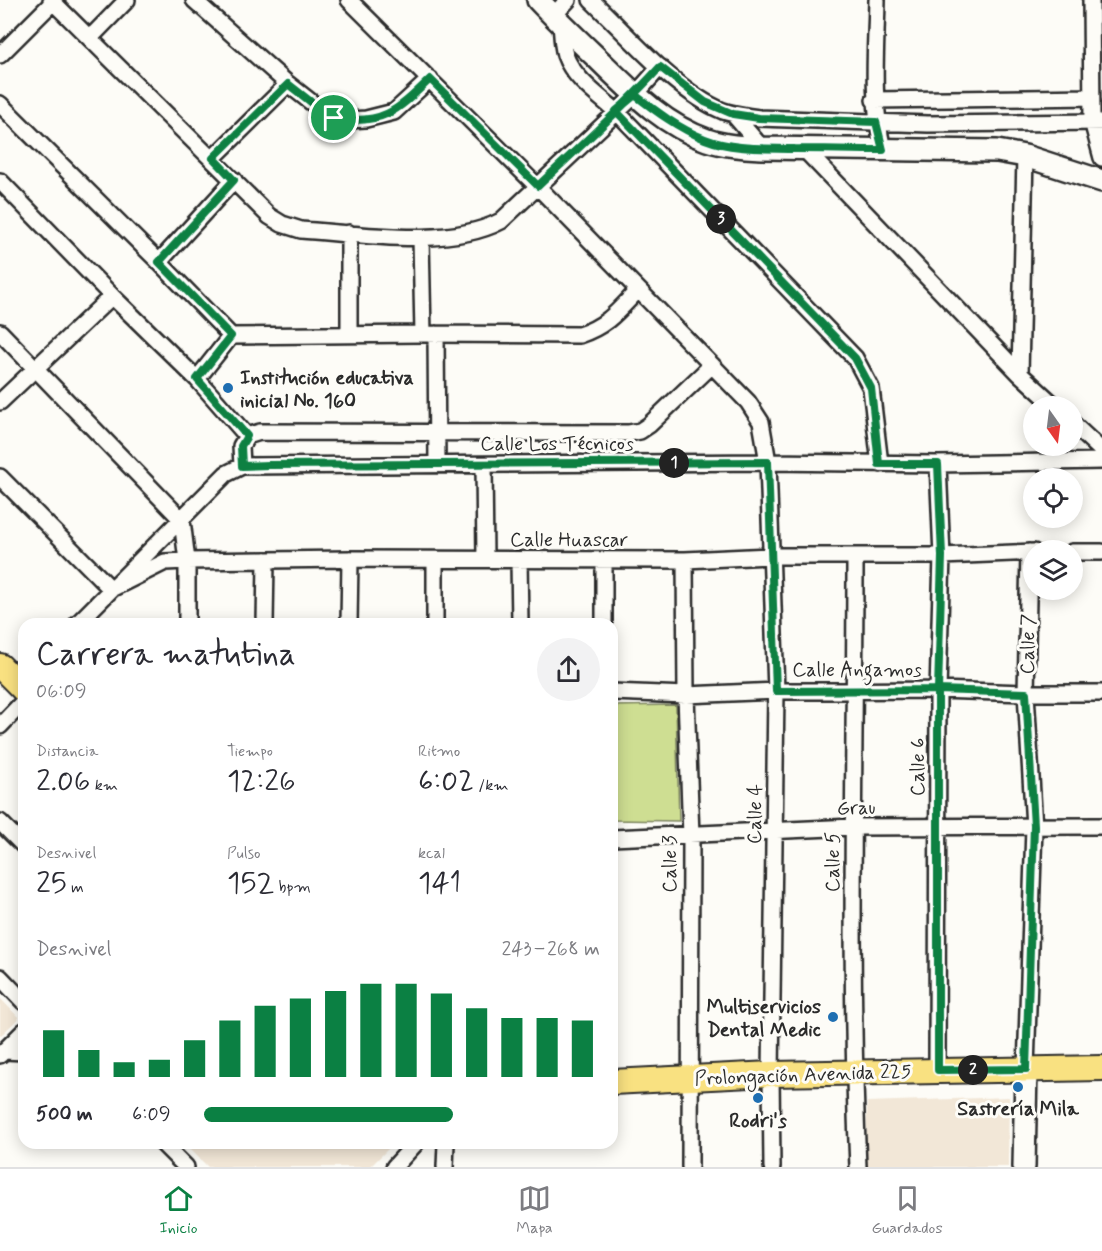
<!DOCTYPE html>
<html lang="es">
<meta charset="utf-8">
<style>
body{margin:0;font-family:Mynerve,sans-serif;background:#f2f2f3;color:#2b2b33;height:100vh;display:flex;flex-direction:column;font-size:22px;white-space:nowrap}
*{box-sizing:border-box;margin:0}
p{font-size:20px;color:#7c7c81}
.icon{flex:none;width:33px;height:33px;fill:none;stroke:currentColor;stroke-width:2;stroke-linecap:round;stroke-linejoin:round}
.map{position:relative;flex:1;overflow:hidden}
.sheet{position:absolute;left:18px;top:618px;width:600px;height:531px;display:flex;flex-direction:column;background:#fff;border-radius:18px;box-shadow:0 3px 15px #0003}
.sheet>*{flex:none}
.needle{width:39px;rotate:166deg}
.tools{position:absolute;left:1023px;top:396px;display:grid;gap:12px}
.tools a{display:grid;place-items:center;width:60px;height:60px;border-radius:50%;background:#fff;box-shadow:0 3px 15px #0003;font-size:30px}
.pin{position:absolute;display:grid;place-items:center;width:51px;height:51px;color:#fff;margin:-26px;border:3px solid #fff;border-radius:50%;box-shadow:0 2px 6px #0007}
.km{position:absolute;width:30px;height:30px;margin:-15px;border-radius:50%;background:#222;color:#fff;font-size:16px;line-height:30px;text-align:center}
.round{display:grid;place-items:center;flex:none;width:63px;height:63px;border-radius:32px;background:#f2f2f3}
.summary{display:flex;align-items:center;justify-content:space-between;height:102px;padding:0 18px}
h1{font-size:33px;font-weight:600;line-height:45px}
.stats{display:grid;grid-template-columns:repeat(3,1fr);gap:9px;height:102px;padding:6px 18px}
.stats div{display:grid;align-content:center}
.stats b{font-size:30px;font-weight:600}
.stats small{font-size:16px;font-weight:400}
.stats p{font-size:16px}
.chart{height:168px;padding:12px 18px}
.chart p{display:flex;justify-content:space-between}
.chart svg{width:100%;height:108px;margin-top:6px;stroke:#0b8043;stroke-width:6}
ul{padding:0 18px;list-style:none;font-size:20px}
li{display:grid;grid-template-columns:96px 72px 1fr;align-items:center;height:45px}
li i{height:15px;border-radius:8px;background:#0b8043}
.tab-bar{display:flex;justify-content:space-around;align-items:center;height:84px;border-top:2px solid #e1e1e2;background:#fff;font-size:16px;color:#7c7c81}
.tab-bar a{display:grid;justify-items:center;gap:3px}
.tab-bar .selected{color:#0b8043}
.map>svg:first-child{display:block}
.built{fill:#f2e7d7}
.green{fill:#cede92;stroke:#7c845e;stroke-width:1.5}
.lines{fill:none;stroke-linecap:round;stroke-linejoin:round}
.street-casing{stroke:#2b2b2b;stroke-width:20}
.secondary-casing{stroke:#2b2b2b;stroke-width:26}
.primary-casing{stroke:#2b2b2b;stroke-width:28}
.street{stroke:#fdfcf7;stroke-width:15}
.secondary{stroke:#fdfcf7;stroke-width:21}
.primary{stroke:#f9e181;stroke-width:24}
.route-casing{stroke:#fff;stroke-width:12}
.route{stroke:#0b8043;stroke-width:8}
.poi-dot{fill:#1f6fb2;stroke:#fdfcf7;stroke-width:2}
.labels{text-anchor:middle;stroke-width:6;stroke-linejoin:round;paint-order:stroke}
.poi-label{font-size:20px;font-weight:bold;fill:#2b2b2b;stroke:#fdfcf7}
.street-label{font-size:20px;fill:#2b2b2b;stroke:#fdfcf7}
</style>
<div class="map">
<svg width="1102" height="1167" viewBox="0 0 1102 1167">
<rect width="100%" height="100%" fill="#fdfcf7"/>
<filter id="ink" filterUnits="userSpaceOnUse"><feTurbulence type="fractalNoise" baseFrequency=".0167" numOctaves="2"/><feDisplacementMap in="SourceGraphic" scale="12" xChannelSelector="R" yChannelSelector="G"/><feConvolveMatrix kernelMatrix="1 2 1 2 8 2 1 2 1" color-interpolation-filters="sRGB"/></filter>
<g filter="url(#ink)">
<path class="built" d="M0 998 19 1018 0 1036Z
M1009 1097 1008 1167H866L867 1102Z
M192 1143H404L399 1148 392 1145 370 1167H208L188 1147Z"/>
<path class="green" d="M676 705 679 821 612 820V706Z"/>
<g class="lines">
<g class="street-casing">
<path id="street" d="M51 0 269 216 282 224 301 230C360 234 448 249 501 221L635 95 660 67
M194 0 288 84 320 109 334 118 349 120 366 119 394 112 430 79
M349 0 538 187 748 402 761 422 768 462 776 691 771 1074 772 1167
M591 0C628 35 676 92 723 111 734 115 747 116 759 118L928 124 1102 122
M877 0C876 52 871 98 883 150
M1091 0 1092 121 1102 158
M553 16 568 0
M561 23C562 34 562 45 565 55 573 78 599 96 616 111L855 358 871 388 880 464
M90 38 127 0
M0 55 53 2
M874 100 1091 97
M0 104 159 262 231 336 423 334 579 335C607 326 618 311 638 290
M733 114 762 148
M804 149 1020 374 1055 406
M213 158 288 84
M0 181 112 296 197 379 247 436 260 432 629 433 640 431 649 425 712 365
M421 238 423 334
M159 262 234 180
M0 332 182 520 187 561V624
M436 334 437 464
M349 335V233
M1020 374 1025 156
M197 379 231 336
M0 402 112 296
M1072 423 1102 451
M484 465 485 559
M242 466 241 446 247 436
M0 477 111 589 165 562 187 561 350 559 685 560 770 556H942L1034 552
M1072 552H1102
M855 557C855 760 849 964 858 1167
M519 560 520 624
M685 560 686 695 691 836 690 1167
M77 624 226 474 242 466 768 462 938 464 1102 461
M265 624 266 560
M349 624 350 559
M435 624V561
M604 624V560
M612 692 686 695 776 691 938 690 1026 693H1102
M0 726 24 701
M0 822 24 846
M612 838 853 827 1102 826
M0 977 24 1002
M4 1051 24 1052
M0 1055 24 1031
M1026 1069 1034 827 1026 693 1029 552
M937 1070 938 690 942 556 938 464
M162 1143 186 1167
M394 1167 416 1143
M445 1167 446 1143"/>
</g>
<g class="secondary-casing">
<path id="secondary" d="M538 0C557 20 577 39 597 58 630 90 663 125 707 140 725 146 743 147 762 148L997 151 1025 156 1102 181
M1024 1167 1026 1069"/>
</g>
<g class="primary-casing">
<path id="primary" d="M0 666 24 690
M612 1082 771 1074 1102 1068"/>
</g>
<use href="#street" class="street"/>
<use href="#secondary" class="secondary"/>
<use href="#primary" class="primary"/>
</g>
</g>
<g class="lines" filter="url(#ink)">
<g class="route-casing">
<path id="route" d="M334 118 320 109 288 84 213 158 234 180 159 262 231 336 197 379 247 436 241 446 242 466 269 465 768 462 776 691 938 690 1026 693 1034 826 1026 1069 938 1070V690L942 556 938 464H879L871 388 855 358 616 111 635 95C657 112 678 128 705 139 733 150 765 148 795 149 824 149 853 150 883 150L876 122 759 118 733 114 705 102 660 67C622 109 579 147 538 186L430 79C398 110 383 126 334 118"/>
</g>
<use href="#route" class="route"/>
</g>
<g class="poi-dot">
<circle cx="228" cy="388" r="6"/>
<circle cx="833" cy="1017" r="6"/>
<circle cx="1018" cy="1087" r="6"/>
<circle cx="758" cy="1098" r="6"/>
</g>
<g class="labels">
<g class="poi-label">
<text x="240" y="384" text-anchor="start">Institución educativa<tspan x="240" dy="23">inicial No. 160</tspan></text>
<text x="821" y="1013" text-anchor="end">Multiservicios<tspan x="821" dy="23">Dental Medic</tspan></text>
<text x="1018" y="1115">Sastrería Mila</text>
<text x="758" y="1127">Rodri's</text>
</g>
<g class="street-label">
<text x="557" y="450">Calle Los Técnicos</text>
<text x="569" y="546">Calle Huascar</text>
<text transform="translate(1027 644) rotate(-89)" y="7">Calle 7</text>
<text x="857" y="676">Calle Angamos</text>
<text transform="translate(917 767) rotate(-90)" y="7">Calle 6</text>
<text transform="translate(856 807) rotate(-2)" y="7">Grau</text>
<text transform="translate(754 814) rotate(-89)" y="7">Calle 4</text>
<text transform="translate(832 862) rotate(-90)" y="7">Calle 5</text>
<text transform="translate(669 864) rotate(-90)" y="7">Calle 3</text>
<text transform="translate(803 1074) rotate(-2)" y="7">Prolongación Avenida 225</text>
</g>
</g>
</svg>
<div class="tools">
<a><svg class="needle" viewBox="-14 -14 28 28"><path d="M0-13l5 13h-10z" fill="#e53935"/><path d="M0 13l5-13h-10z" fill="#7c7c81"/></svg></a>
<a><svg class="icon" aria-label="locate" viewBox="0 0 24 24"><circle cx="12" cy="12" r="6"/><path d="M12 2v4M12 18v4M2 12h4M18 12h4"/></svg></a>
<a><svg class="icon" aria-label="layers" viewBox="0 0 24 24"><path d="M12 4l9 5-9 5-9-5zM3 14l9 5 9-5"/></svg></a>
</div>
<div class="pin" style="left:334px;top:118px;background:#1e9e55"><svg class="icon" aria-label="arrive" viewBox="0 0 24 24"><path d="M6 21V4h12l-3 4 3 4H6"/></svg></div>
<b class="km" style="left:674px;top:463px">1</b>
<b class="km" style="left:973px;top:1070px">2</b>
<b class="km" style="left:721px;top:219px">3</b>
<section class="sheet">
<div class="summary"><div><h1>Carrera matutina</h1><p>06:09</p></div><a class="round"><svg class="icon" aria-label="share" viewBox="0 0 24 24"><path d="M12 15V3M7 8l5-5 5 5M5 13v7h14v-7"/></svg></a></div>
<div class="stats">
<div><p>Distancia</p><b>2.06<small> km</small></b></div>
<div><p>Tiempo</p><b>12:26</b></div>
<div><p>Ritmo</p><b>6:02<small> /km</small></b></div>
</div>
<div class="stats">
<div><p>Desnivel</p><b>25<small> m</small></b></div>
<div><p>Pulso</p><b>152<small> bpm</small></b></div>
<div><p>kcal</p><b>141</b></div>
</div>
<div class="chart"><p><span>Desnivel</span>243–268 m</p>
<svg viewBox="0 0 160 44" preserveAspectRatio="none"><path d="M5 44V25M15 44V33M25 44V38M35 44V37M45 44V29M55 44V21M65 44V15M75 44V12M85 44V9M95 44V6M105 44V6M115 44V10M125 44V16M135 44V20M145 44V20M155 44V21"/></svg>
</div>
<ul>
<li><b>500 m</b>6:09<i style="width:63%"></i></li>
</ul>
</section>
</div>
<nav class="tab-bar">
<a class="selected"><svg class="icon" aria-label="home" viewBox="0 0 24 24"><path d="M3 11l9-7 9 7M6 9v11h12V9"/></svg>Inicio</a>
<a><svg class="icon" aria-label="map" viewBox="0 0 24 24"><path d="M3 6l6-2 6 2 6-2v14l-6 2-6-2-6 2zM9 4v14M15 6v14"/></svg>Mapa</a>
<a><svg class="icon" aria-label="saved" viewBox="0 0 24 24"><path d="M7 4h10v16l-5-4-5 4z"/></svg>Guardados</a>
</nav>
